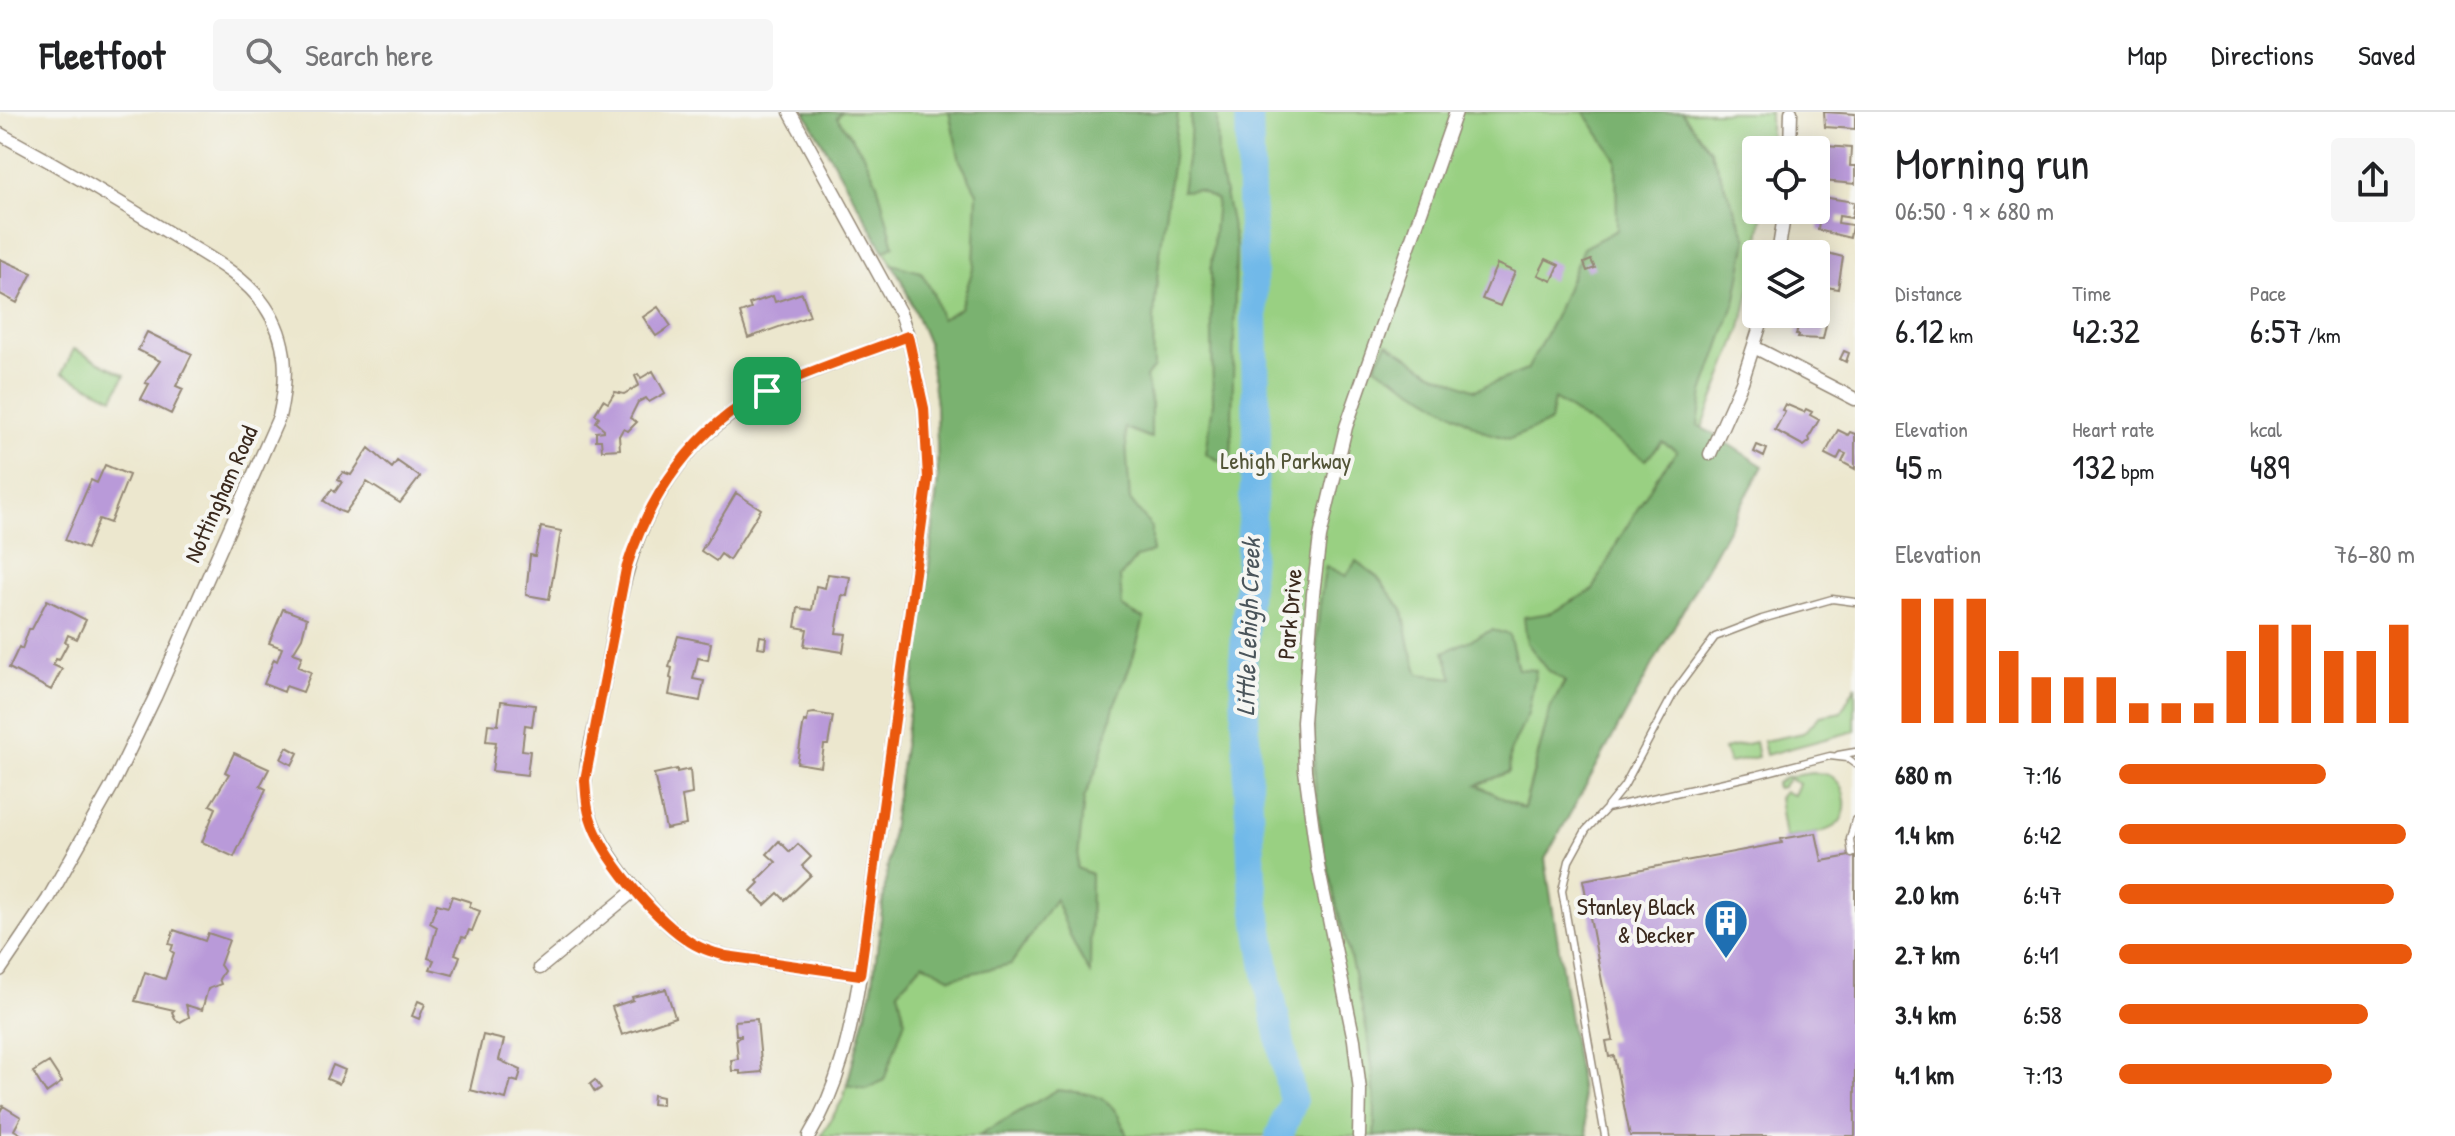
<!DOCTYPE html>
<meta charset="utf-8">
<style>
body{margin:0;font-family:"Patrick Hand",sans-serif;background:#f6f6f6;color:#202124;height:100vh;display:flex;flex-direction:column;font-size:30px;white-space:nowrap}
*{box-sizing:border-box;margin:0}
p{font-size:26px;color:#757577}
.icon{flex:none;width:44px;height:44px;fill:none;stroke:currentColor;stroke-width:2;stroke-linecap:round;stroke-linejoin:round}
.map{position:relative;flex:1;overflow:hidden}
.sheet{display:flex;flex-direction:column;background:#fff;width:600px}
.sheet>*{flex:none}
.tools{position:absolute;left:1742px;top:24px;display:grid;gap:16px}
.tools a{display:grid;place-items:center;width:88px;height:88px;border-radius:8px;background:#fff;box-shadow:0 4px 20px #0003;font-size:40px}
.pin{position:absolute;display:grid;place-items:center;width:68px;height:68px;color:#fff;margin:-34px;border-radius:16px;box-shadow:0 4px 12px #0006}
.round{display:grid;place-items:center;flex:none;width:84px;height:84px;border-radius:8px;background:#f6f6f6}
.summary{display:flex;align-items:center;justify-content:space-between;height:136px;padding:0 40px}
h1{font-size:44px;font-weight:600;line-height:60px}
.metrics{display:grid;grid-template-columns:repeat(3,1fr);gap:12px;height:136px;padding:8px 40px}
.metrics div{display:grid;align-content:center}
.metrics b{font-size:34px;font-weight:600}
.metrics small{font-size:22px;font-weight:400}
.metrics p{font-size:22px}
.chart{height:224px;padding:16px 40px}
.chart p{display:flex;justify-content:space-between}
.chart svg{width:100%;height:144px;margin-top:8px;stroke:#ea580c;stroke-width:6}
ul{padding:0 40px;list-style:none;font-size:26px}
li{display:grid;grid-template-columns:128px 96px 1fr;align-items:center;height:60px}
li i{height:20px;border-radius:10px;background:#ea580c}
header{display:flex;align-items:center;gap:48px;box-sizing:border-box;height:112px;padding:0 40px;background:#fff;border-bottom:2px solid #e0e0e0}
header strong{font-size:38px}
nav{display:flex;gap:44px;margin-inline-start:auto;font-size:28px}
.search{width:560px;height:72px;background:#f6f6f6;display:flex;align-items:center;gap:20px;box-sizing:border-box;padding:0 28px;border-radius:8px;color:#757577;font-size:30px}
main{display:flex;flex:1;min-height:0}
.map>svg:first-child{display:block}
.green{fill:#99d082;stroke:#6a7d50;stroke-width:2}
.forest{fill:#7ab270;stroke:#5a6e47;stroke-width:2}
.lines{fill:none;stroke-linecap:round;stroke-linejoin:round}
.river{stroke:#71b9e9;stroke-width:28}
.building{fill:#b99ad9}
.service-casing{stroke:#948876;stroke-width:9}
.minor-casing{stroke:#948876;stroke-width:15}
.service{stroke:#fff;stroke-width:6}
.minor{stroke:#fff;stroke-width:12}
.route-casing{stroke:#fff;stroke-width:16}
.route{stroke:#ea580c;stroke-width:10}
.labels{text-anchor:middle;stroke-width:8;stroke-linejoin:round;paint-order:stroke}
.park-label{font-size:24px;fill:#525437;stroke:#f6f6f2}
.street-label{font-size:24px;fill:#3b2a1e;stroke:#f6f6f2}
.poi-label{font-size:24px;fill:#3b2a1e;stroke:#f6f6f2;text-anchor:end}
.water-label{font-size:26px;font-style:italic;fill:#4b555b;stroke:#f6f6f2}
</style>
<header>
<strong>Fleetfoot</strong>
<div class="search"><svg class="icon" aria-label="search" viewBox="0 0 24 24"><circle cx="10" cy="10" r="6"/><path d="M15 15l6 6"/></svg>Search here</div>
<nav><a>Map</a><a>Directions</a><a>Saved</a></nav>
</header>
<main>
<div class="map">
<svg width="1855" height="1024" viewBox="0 0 1855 1024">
<rect width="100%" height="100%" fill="#f6f6f2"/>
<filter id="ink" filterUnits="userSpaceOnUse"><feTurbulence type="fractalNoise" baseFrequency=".0125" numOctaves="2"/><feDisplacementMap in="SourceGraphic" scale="16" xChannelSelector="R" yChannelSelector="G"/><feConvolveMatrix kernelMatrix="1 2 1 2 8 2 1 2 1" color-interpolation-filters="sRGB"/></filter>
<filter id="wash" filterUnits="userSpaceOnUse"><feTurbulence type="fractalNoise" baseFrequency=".006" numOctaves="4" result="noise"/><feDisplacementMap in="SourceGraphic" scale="32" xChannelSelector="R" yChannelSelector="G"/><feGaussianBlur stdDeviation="1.8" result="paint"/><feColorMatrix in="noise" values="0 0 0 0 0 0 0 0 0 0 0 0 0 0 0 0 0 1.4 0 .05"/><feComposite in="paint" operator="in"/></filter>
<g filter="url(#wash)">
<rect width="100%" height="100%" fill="#ece7ce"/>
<path class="green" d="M805 0H1770V38H1756V98H1763L1756 148 1741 216 1702 316 1551 594 1520 710 1547 1024H821L843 987 872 878 893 712 927 475 938 368 936 293 928 231 903 171Z
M74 237 125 263 113 286 62 261Z
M1855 575V619L1766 643 1763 629 1803 621 1820 604 1841 600Z
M1755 630 1758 645 1729 651 1724 637Z
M1812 661C1819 661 1826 661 1831 664 1847 674 1851 703 1835 714 1821 723 1800 723 1785 726L1779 686 1784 680 1794 683 1799 672 1789 666 1782 675 1777 676 1776 672 1785 665Z"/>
<path class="forest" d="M805 0H842L837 5 864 43 877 71 894 134 884 139Z
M949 0H1178C1171 85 1150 170 1154 255L1146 265 1151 291V326L1125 316 1130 388 1152 416V440L1137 445 1120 465 1122 495 1144 507 1131 552 1115 591 1099 652 1084 686 1077 756 1091 762 1090 862 1075 835 1055 787 1011 852 951 866 923 851 898 879 905 908 884 968 866 977 847 973 872 878 893 712 927 475 938 368 936 293 928 231 903 171 892 152 921 160 933 181 941 207 960 196 974 154 977 81 960 49Z
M1191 0H1217L1218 49 1236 133 1231 355 1206 342 1213 291 1211 154 1217 88 1198 78 1182 79 1190 28Z
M1584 0H1682L1710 38 1747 127 1736 187 1703 281 1698 313 1763 354 1545 747 1588 1024H1374C1381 929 1344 836 1325 744 1312 685 1313 628 1315 569 1316 530 1318 492 1326 454L1346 464 1356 449 1377 465 1403 498 1410 535 1419 562 1453 566 1444 540 1492 518 1509 522 1518 557 1536 558 1528 602 1510 640 1509 660 1477 673 1524 697 1551 594 1565 570 1548 558 1527 531 1524 505 1551 501 1593 478 1618 429 1658 363 1677 339 1662 330 1646 348 1554 287 1550 310 1510 327 1485 320 1375 254 1387 231 1430 259 1475 278 1527 258 1555 205 1583 136 1617 118 1616 47Z
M1057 978C1098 982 1113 982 1127 1024H977Z"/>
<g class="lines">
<path class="river" d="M1249 0 1257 324 1243 552 1252 768 1269 874 1293 990 1279 1024"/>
</g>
<g id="blocks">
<path class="building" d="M1824 0 1855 2V17L1825 15Z
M1826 34 1851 36 1850 54H1855V72L1823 69 1822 45 1825 46Z
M1822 85 1854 90 1852 106 1839 104 1838 111 1852 113 1850 126 1818 118Z
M1816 138 1843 145 1838 177 1816 173Z
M0 147 32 161 17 191 0 182Z
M1546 147 1559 153 1552 169 1538 163Z
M1591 148 1595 156 1587 159 1584 151Z
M1497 152 1515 160 1500 194 1482 187Z
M802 181 810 204 748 226 740 201 751 197 749 192 773 184 775 190Z
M1816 193 1824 195 1820 211 1826 213 1823 227 1798 226 1799 223H1796L1801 202H1816Z
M658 195 671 214 656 224 643 205Z
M147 220 192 242 176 274 183 277 171 302 141 287 149 272 145 271 160 249 138 238Z
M1844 239 1849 241 1846 250 1840 247Z
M653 259 665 281 649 290 646 286 638 290 630 306 637 310 628 319 623 317 619 324 620 337 602 338 601 328H596V320L604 319V317L596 310 599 305 595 302 603 288 608 291 615 280 624 282 639 273 635 264 638 262 641 266Z
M1785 292 1804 300 1806 297 1812 300 1810 303 1819 308 1809 325 1810 329 1804 334 1775 318 1785 299 1782 298Z
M1838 318 1848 323 1850 320 1855 322V357L1842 350 1846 342 1841 340 1837 348 1825 342Z
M1757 333 1767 337 1764 345 1754 340Z
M369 336 392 356 397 349 420 365 400 391 367 370 345 401 340 399 324 389 332 377 335 380 342 370 338 368 343 360 351 363Z
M105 353 129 363 110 411 99 407 87 437 65 428 91 368 97 371Z
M736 381 761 397 729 448 721 442 716 449 701 439Z
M541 415 561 419 549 487 526 483 530 443 535 444Z
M828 462 850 465 847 484 842 483 836 521 846 522 843 540 804 534 807 517 795 515 798 496 812 498 816 474 825 476Z
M47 488 86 508 77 527 68 523 65 530 68 531 59 548 56 547 53 553 62 557 51 578 9 556 19 535 22 537 29 517H32Z
M283 497 307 506 302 526 293 541 302 544 298 555 311 560 303 580 286 574 284 580 264 572 274 547 277 549 282 536 269 531Z
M678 524 711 531 708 548 698 546 693 567 704 569 700 589 669 583 672 567 670 566 672 556 669 555Z
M760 524 766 525 765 536 758 535Z
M501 589 535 593 532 614 525 613 522 638 530 639 527 663 492 659 496 630 486 629 488 612 498 613Z
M814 601 833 604 828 633H824L821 655 797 651 804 609 807 610 808 602Z
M287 635 298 641 292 653 281 647Z
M234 641 269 657 260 674 266 677 234 745 202 730 216 696 210 693 229 662 225 660Z
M677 657V660L690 657 692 682 682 684 686 713 666 717 654 662Z
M1816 721 1822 749 1855 743V1024H1630L1614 944 1609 945 1606 929 1613 928 1583 768 1782 731 1781 727Z
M779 729 790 740 798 732 811 745 802 754 811 763 785 788 778 781 765 793 751 779 759 771 757 769 776 750 767 742Z
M452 784 471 790 469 795 480 799 472 819 469 818 466 826 462 825 455 842 460 844 453 863 430 857 434 848 428 846 437 815 430 811 437 792 448 795Z
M174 818 205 829 208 821 229 828 220 853 224 859 219 867 221 872 208 877 202 898 186 893 189 905 180 910 176 908 172 900 174 898 135 889 145 860 165 867 174 841 171 839 173 833 169 832Z
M666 877 675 905 622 923 612 895 633 888 632 885Z
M418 889 425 892 419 907 412 904Z
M757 907 762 960 740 962V959H732L731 948 738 947 736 926 741 925V923H736L735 909Z
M483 923 504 928 499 948 521 958 518 970 511 968 506 987 470 978Z
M49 950 62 970 46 981 33 960Z
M333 953 345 958 339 972 327 967Z
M595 968 601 976 595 980 590 972Z
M653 983 662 985V993L652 992Z
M3 994 21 1005 14 1018 24 1024H0V1000Z"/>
</g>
</g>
<g filter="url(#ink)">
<use href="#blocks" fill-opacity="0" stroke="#948876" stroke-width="2"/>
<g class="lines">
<g class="service-casing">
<path id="service" d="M1838 643 1855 640
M1607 695 1624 674 1675 579 1715 525 1762 507 1832 487 1855 490
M1852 742 1850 727 1855 708
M1605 1024 1562 779 1569 749 1586 718 1607 696 1756 663 1830 644 1847 646 1855 652"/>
</g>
<g class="minor-casing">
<path id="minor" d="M790 0 900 201 908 224 924 296 928 366 860 863C851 919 839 975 809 1024
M0 22C59 54 117 88 174 124 206 144 243 162 265 194 289 229 288 266 279 305L155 585 112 674 48 787 0 858
M1790 38 1791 0
M1778 142 1785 98
M1754 235 1855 287
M1710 342 1742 270 1764 202
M540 856 636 777
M860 863 726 844C712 840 699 836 687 828 652 804 591 730 586 687 582 657 594 622 600 592 619 495 625 410 695 334 750 273 834 253 908 224
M1359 1024 1360 979 1354 928 1318 754 1305 658 1303 610 1313 482 1320 425 1346 315 1456 0"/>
</g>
<use href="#service" class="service"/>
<use href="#minor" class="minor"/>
</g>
</g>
<g class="lines" filter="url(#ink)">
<g class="route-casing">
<path id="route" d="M908 224 924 296 928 366 860 863 726 844C712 840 698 836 686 827 652 803 602 745 590 705 586 693 586 681 585 668L626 457C649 383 695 315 766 279 811 257 862 242 908 224Z"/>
</g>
<use href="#route" class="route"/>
</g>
<defs>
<g id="building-pin" transform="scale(2.3)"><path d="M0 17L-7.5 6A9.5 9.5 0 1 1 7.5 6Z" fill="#1f6fb2" stroke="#f6f6f2"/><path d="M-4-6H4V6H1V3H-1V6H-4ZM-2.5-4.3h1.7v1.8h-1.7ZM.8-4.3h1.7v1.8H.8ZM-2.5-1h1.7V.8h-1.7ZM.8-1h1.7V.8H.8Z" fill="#fff"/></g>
</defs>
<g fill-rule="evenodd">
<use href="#building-pin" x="1726" y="809"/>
</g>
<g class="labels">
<g class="park-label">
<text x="1286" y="357">Lehigh Parkway</text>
</g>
<g class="street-label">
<text transform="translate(221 382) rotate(-66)" y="8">Nottingham Road</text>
<text transform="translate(1290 502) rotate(-85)" y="8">Park Drive</text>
</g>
<g class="poi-label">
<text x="1695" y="803">Stanley Black<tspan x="1695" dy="28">&amp; Decker</tspan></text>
</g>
<g class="water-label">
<text transform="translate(1248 515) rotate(-88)" y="9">Little Lehigh Creek</text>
</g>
</g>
</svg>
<div class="tools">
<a><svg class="icon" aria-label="locate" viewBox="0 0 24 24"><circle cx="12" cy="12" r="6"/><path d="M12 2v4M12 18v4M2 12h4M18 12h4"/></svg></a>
<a><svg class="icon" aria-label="layers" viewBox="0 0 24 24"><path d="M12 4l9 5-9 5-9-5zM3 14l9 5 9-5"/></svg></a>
</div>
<div class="pin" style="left:767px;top:279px;background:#1e9e55"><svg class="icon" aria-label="arrive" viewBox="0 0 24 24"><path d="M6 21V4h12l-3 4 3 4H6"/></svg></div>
</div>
<section class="sheet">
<div class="summary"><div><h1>Morning run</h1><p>06:50 · 9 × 680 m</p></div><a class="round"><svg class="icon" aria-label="share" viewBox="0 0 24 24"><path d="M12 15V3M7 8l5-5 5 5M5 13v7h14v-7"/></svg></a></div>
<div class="metrics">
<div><p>Distance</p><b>6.12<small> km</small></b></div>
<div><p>Time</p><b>42:32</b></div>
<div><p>Pace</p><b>6:57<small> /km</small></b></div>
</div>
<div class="metrics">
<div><p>Elevation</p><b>45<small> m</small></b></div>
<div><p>Heart rate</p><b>132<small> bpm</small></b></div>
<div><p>kcal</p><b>489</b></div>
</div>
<div class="chart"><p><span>Elevation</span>76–80 m</p>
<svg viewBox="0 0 160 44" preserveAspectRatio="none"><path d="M5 44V6M15 44V6M25 44V6M35 44V22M45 44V30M55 44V30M65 44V30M75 44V38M85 44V38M95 44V38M105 44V22M115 44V14M125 44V14M135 44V22M145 44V22M155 44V14"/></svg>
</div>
<ul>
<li><b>680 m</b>7:16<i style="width:70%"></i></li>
<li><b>1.4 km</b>6:42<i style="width:97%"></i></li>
<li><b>2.0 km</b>6:47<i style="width:93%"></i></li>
<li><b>2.7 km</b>6:41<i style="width:99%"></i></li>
<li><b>3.4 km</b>6:58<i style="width:84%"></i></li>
<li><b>4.1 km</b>7:13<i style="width:72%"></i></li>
</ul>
</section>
</main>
